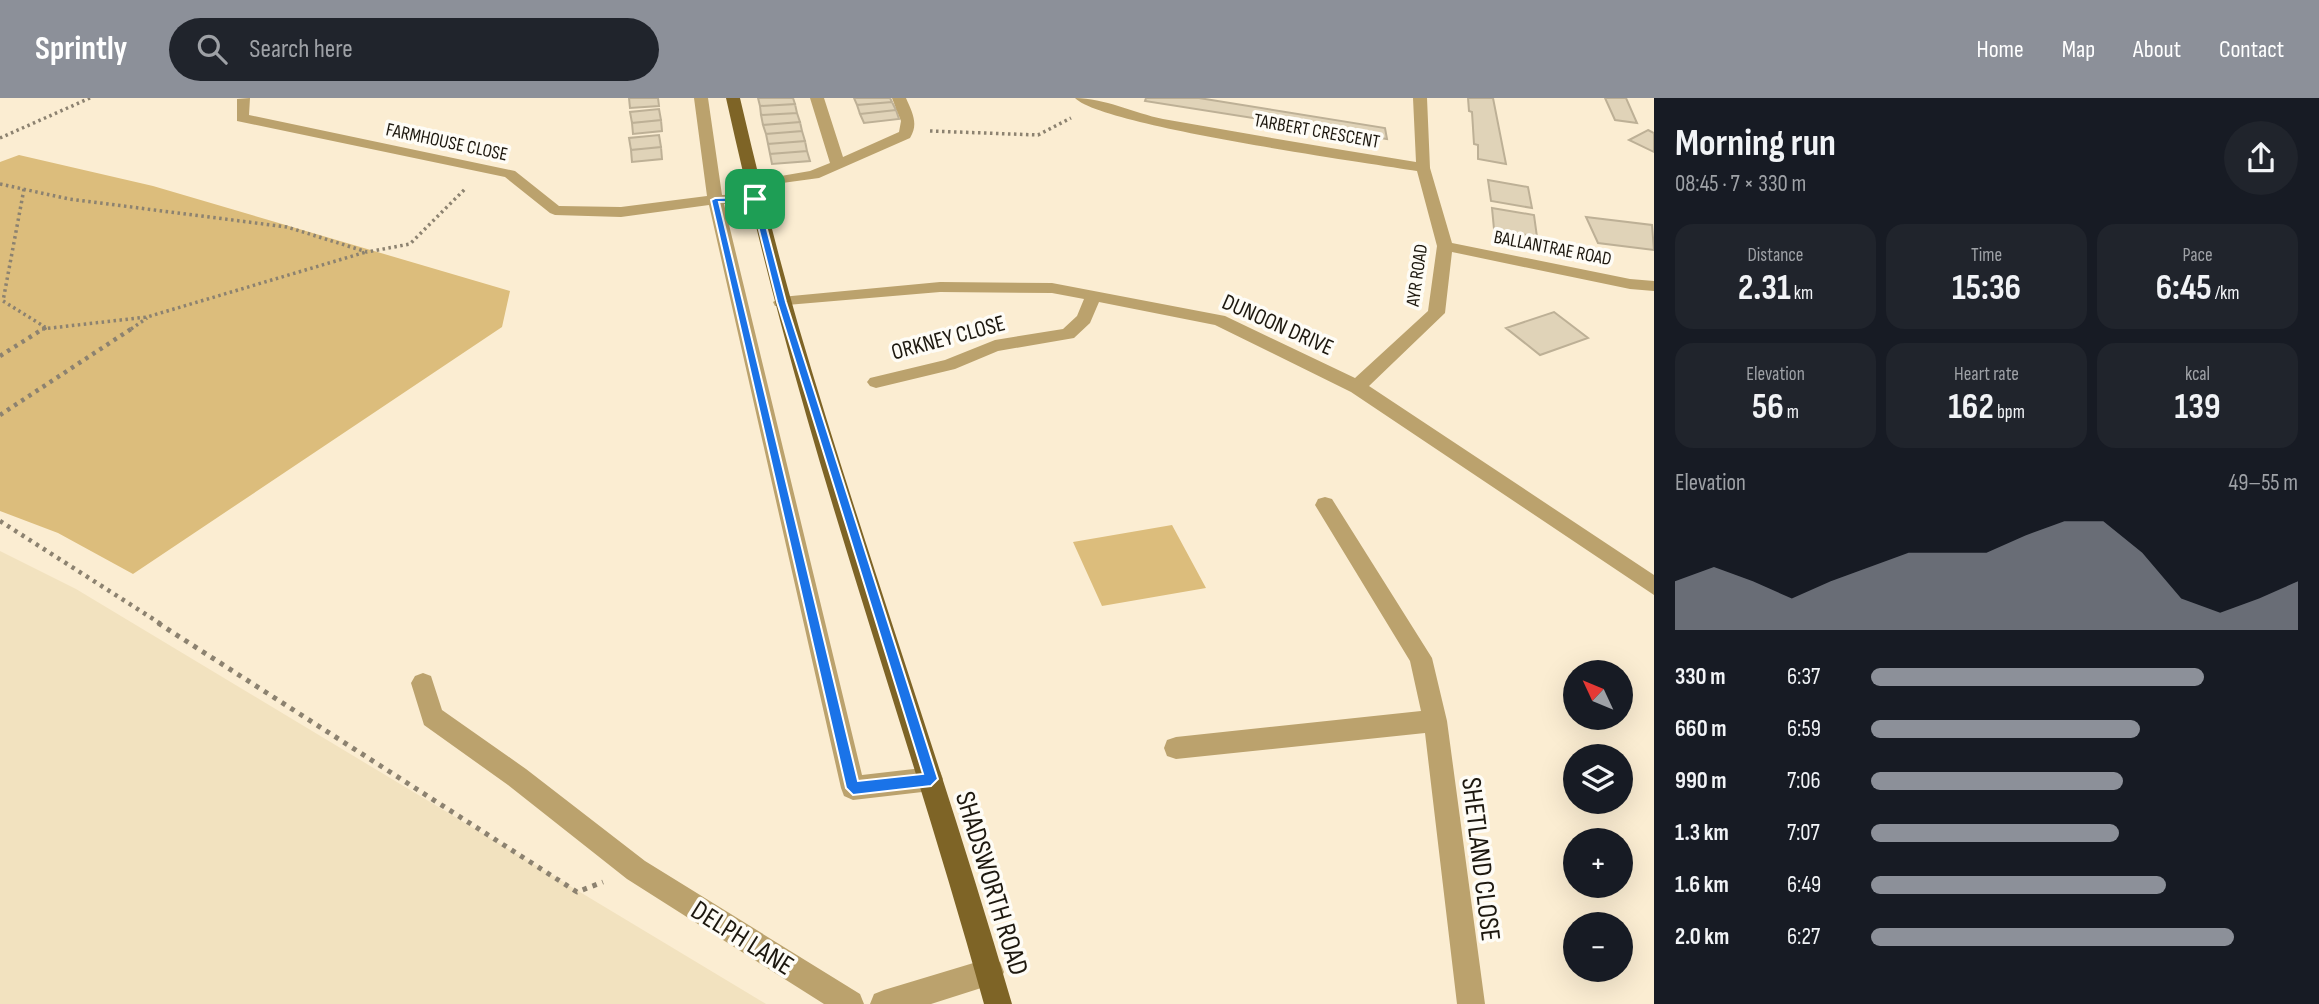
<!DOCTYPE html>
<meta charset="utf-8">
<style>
body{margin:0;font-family:"Sofia Sans Condensed",sans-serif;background:#20242c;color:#f1f3f6;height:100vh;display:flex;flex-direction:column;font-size:26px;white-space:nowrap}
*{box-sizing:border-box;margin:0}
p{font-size:23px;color:#9ea1a6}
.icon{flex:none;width:38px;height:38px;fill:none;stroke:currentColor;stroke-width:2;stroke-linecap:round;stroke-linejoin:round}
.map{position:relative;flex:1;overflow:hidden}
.side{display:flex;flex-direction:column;background:#171b24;width:665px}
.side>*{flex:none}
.needle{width:46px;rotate:314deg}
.fabs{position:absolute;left:1563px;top:562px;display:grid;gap:14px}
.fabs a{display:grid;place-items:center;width:70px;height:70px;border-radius:50%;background:#171b24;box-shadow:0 7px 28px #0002;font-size:35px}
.pin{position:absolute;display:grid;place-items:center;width:60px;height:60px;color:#fff;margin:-30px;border-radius:14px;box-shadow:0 4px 10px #0006}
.round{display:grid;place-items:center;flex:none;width:74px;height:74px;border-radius:37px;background:#20242c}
.headline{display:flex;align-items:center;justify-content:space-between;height:119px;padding:0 21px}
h1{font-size:38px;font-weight:700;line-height:52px}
.stats{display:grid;grid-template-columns:repeat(3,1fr);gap:10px;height:119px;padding:7px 21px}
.stats div{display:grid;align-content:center;border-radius:18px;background:#20242c;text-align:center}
.stats b{font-size:35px;font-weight:700}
.stats small{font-size:19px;font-weight:400}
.stats p{font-size:19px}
.chart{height:196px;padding:14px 21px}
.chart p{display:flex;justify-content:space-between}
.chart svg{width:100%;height:126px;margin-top:7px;fill:#8c9099;opacity:.7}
ul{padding:0 21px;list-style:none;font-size:23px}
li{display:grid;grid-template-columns:112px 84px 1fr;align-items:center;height:52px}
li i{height:18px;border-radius:9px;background:#8c9099}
header{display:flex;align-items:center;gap:42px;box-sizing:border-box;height:98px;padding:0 35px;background:#8c9099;color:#fff}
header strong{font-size:33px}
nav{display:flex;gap:38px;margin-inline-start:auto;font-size:24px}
.search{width:490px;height:63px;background:#20242c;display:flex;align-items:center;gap:18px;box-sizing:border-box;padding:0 24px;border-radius:38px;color:#9ea1a6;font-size:26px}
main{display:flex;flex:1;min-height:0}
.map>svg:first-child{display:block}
.built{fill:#f2e2bf}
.green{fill:#dcbd7c}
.building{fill:#e0d3b8;stroke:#bdb096;stroke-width:2}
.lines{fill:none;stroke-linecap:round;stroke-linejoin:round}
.path-far2{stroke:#8c8270;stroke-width:3.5;stroke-dasharray:2.5 3.5;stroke-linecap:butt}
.path-far1{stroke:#8c8270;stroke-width:4.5;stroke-dasharray:3.5 5;stroke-linecap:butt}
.path{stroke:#8c8270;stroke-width:5;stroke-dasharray:4.5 6;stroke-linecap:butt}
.minor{fill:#bba26d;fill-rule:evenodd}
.major{fill:#7e6426;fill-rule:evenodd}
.route{fill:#1a73e8;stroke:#fff;stroke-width:2;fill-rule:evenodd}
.labels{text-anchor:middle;stroke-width:7;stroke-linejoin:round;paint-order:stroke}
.far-street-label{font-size:19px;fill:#1d180f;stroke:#fefcf6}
.street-label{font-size:23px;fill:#1d180f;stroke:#fefcf6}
.near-street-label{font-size:28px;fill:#1d180f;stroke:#fefcf6}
</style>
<header>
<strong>Sprintly</strong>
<div class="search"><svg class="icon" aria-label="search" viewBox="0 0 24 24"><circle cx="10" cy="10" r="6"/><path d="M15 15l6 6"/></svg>Search here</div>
<nav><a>Home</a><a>Map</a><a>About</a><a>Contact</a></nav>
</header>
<main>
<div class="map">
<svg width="1654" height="906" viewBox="0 0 1654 906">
<rect width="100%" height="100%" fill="#fbedd2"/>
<path class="built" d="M0 453 76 491 766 906H0Z"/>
<path class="green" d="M19 57 153 88 510 193 502 229 133 476 58 435 0 413V64Z
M1172 427 1206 490 1102 508 1073 444Z"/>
<path class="building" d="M629 0H658L659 8 630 10Z
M758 0H793L795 6 760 8Z
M854 0H890L892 4 857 7Z
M1146 0H1199L1385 30 1387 41 1145 3Z
M1468 0H1493L1506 66 1478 61V47L1474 46 1472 14 1469 13Z
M1605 0H1626L1637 25 1615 22Z
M892 4 896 12 860 16 857 7Z
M795 6 797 15 761 17 760 8Z
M659 11 661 22 632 25 630 14Z
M896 12 899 21 864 25 860 16Z
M797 15 800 24 763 27 761 17Z
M661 22 662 33 633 36 632 25Z
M800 24 802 33 766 36 763 27Z
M1648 32 1654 35V54L1629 42Z
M802 33 805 43 768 46 766 36Z
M659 37 661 49 631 52 629 40Z
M805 43 807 53 770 56 768 46Z
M661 49 662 61 632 64 631 52Z
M807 53 810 63 772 66 770 56Z
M1488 82 1528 89 1532 110 1491 103Z
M1492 110 1534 117 1537 139 1494 131Z
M1586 119 1652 127 1654 152 1598 145Z
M1554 214 1588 240 1540 257 1506 230Z"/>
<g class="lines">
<path class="path-far2" d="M930 33 1038 37 1071 20
M0 40 90 0
M0 86 69 101 287 129 367 154 410 146 465 91
M24 91 3 203 45 229
M42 231 147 219 366 154
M131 231 147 220"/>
<path class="path-far1" d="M0 258 46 229
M0 317 134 229
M0 423 161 526"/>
<path class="path" d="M158 525 577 794 603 784"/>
<path class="minor" d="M250 0 249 17 515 73 559 108 621 109 707 98 694 0H708L722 97 755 96 763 101 755 106H724L862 677 931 669 940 673 943 681 940 689 931 693 853 702 844 698 841 690 709 107 621 119 555 117 550 115 505 79 237 23V1Z
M810 0H824L843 59 899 34 901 23 892 0H906C912 14 919 26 910 40L819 80 746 90 744 87 746 84 810 73 830 65Z
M1075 0C1104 0 1134 15 1163 21 1247 36 1331 50 1416 64L1413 0H1427L1430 70 1452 145 1630 181 1654 183V193L1630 191 1452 154 1445 215 1369 288 1654 477V497L1351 294 1215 227 1099 204 1090 225 1074 240 998 253 955 271 876 290 870 288 867 284 870 280 945 262 995 242 1063 231 1077 218 1084 201 1052 195 940 194 775 208 773 204 781 199 940 184 1052 185 1225 218 1355 280 1428 213 1437 148 1417 73C1362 64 1102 28 1075 0Z
M1325 399 1332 401 1432 560 1447 623 1485 906H1457L1425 635 1176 661 1167 658 1164 650 1167 642 1176 639 1421 613 1410 563 1315 407 1318 401Z
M423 575 431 578 442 612 526 671 645 763 860 896 864 906H824L627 781 508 687 424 627 411 585 415 578Z
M990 860 1000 864 1004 874 1000 884 931 906H870L874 896 884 892Z"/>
<path class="major" d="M726 0H740C758 77 777 154 799 230 866 457 946 679 1012 906H984C921 678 842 455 781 226 761 151 743 76 726 0Z"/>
</g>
<path class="route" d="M755 99 759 101 786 204 938 681 931 688 853 697 846 690 711 102 715 100ZM719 104H752L777 204 923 676 858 683Z"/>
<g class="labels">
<g class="far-street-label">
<text transform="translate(1317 32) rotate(10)" y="7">TARBERT CRESCENT</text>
<text transform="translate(447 43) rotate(12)" y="7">FARMHOUSE CLOSE</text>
<text transform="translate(1553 149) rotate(11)" y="7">BALLANTRAE ROAD</text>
<text transform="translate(1416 177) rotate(-82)" y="7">AYR ROAD</text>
</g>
<g class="street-label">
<text transform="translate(1278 226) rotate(24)" y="8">DUNOON DRIVE</text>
<text transform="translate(948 239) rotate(-15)" y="8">ORKNEY CLOSE</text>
</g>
<g class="near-street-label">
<text transform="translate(1482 761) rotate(83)" y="10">SHETLAND CLOSE</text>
<text transform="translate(993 785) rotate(73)" y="10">SHADSWORTH ROAD</text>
<text transform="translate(743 839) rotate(32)" y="10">DELPH LANE</text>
</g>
</g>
</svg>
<div class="fabs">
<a><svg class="needle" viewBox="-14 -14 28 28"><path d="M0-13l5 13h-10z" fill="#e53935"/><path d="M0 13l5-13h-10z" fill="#9ea1a6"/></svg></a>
<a><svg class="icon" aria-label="layers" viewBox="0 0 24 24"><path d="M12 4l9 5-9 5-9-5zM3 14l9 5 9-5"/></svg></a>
<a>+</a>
<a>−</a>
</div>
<div class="pin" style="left:755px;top:101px;background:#1e9e55"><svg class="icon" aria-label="arrive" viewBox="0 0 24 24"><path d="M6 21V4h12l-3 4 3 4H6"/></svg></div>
</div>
<section class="side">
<div class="headline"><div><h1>Morning run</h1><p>08:45 · 7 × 330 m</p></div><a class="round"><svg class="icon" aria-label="share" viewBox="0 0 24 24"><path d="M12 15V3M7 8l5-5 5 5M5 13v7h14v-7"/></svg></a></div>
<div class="stats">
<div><p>Distance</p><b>2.31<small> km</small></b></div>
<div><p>Time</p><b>15:36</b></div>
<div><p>Pace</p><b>6:45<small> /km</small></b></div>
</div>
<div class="stats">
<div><p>Elevation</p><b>56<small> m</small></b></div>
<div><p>Heart rate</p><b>162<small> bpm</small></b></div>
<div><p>kcal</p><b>139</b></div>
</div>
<div class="chart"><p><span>Elevation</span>49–55 m</p>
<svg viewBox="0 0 160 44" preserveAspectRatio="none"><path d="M0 44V27L10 22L20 27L30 33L40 27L50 22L60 17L70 17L80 17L90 11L100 6L110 6L120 17L130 33L140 38L150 33L160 27V44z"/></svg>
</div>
<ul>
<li><b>330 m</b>6:37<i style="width:78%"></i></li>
<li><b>660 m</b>6:59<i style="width:63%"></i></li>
<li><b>990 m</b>7:06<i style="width:59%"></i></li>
<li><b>1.3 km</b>7:07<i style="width:58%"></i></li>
<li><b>1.6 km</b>6:49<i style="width:69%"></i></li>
<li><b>2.0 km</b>6:27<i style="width:85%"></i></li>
</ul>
</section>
</main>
